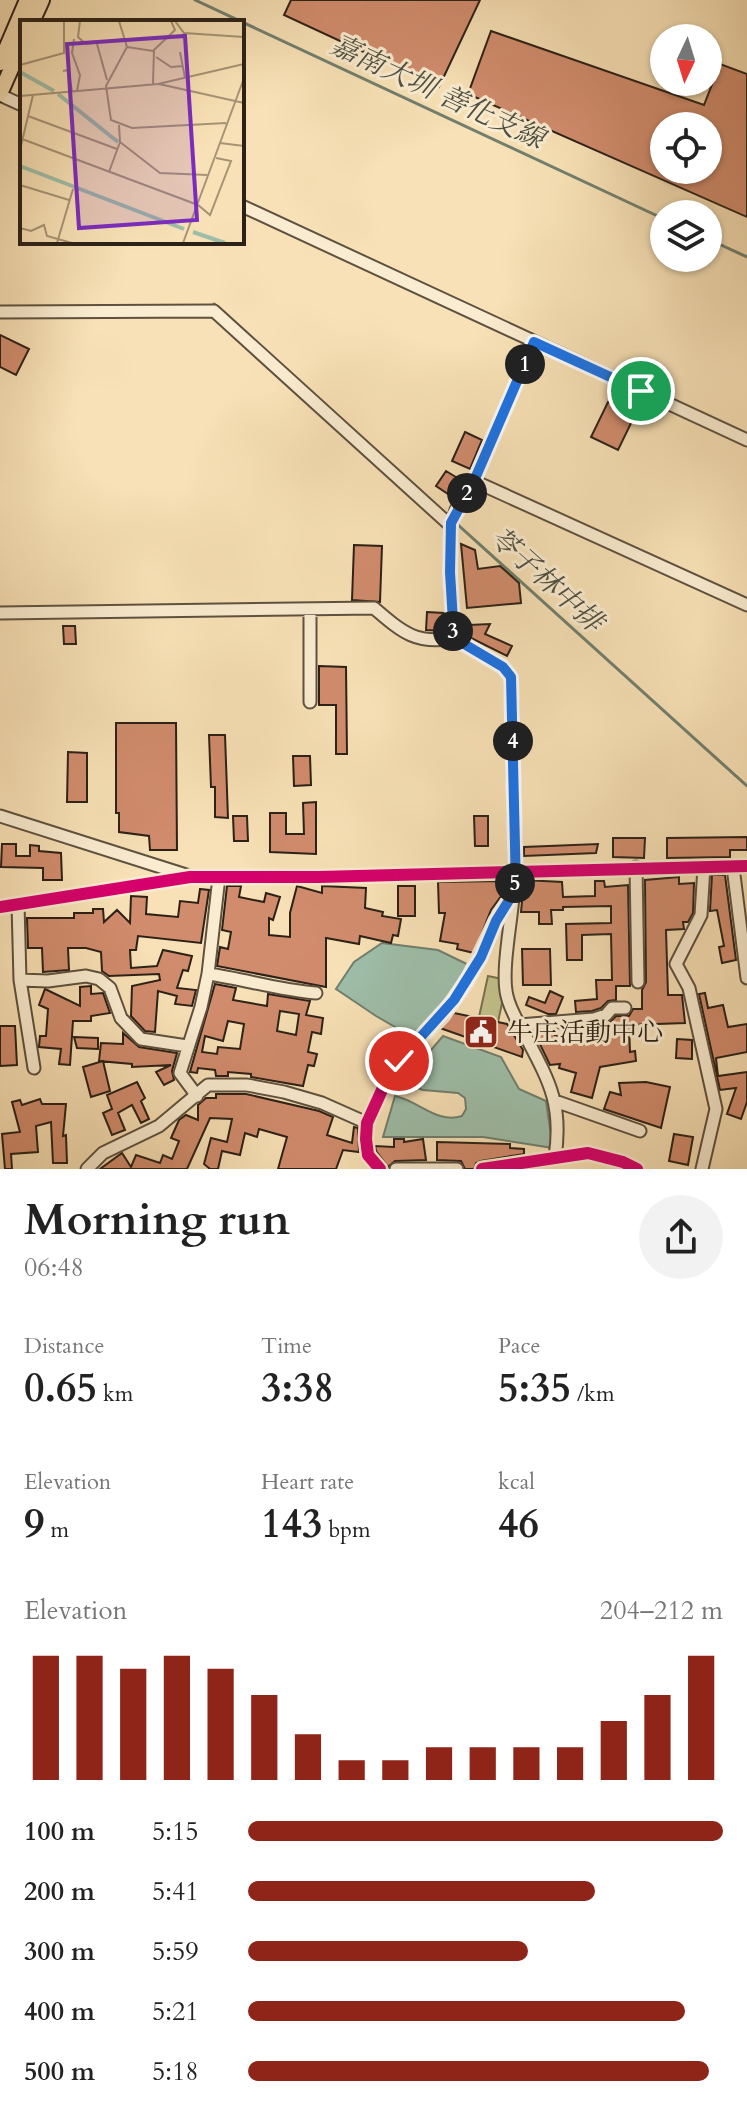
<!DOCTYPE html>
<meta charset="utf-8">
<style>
body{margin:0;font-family:Cardo,"Noto Serif TC",serif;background:#f2f2f2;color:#222;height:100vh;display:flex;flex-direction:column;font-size:30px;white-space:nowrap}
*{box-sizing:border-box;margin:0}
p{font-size:26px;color:#767676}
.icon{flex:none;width:44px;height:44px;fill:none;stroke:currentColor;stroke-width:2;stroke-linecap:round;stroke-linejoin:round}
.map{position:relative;height:1169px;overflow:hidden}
.side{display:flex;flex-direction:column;background:#fff;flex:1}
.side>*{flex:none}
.needle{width:52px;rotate:184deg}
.buttons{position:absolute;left:650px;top:24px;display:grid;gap:16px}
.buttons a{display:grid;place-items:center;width:72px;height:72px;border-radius:50%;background:#fff;box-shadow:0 2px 6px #0004;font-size:40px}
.pin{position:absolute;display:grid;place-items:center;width:68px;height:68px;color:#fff;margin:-34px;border:4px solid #fff;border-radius:50%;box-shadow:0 2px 8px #0007}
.km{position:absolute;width:40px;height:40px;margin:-20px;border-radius:50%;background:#222;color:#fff;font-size:22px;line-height:40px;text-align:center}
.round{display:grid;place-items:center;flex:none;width:84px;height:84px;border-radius:42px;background:#f2f2f2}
.head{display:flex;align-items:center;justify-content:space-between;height:136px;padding:0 24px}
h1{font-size:44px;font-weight:700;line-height:60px}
.stats{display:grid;grid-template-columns:repeat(3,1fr);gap:12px;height:136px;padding:8px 24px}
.stats div{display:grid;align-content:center}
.stats b{font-size:40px;font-weight:700}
.stats small{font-size:22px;font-weight:400}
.stats p{font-size:22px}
.chart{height:224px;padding:16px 24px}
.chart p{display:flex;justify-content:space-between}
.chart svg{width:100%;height:144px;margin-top:8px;stroke:#8f2418;stroke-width:6}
ul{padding:0 24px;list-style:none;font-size:26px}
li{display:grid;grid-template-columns:128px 96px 1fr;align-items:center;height:60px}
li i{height:20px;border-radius:10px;background:#8f2418}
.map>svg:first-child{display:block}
.green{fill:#c3c18a;stroke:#777150;stroke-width:2}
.water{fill:#9ebea9;stroke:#707f6f;stroke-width:2}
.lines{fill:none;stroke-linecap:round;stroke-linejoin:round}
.stream{stroke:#707f6f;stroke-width:3}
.building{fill:#d18c6d;stroke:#2b2117;stroke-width:2;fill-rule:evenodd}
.minor-casing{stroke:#5e513f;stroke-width:15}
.major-casing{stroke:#2b2117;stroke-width:18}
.minor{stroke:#faecd0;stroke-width:11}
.major{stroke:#f8e1b6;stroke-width:14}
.cycleway-casing{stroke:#faecd0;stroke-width:17}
.cycleway{stroke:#d6006c;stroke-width:12}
.route-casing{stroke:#fff;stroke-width:16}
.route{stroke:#1a73e8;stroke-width:10}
.labels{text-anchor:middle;stroke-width:6;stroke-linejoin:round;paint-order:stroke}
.poi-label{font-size:26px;fill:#2b2117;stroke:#faecd0;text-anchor:start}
.water-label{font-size:28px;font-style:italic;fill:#4e5043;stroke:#faecd0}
.inset-river{fill:none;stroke:#9ebea9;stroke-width:4}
.inset-road{fill:none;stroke:#a69476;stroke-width:2}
.view{fill:#7b2cbf;fill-opacity:0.15;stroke:#7b2cbf;stroke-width:4}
.inset-edge{fill:none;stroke:#2b2117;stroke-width:4}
</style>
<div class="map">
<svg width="747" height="1169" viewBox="0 0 747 1169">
<rect width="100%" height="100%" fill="#f8e1b6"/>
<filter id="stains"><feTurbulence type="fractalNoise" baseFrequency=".0025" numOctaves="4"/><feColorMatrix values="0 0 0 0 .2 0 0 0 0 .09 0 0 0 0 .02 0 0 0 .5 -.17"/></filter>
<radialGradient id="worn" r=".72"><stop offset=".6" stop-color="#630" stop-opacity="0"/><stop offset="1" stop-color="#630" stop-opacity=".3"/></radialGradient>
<path class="green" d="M488 976 507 980 498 1022 479 1017Z"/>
<path class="water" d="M382 943 438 950 473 967 451 1000 414 1038 376 1016 336 989 354 962Z
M443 1036 501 1057 519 1089 546 1101 553 1148 483 1137H383L395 1096C419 1101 437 1124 462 1116L466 1109 465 1098 458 1093 423 1090 403 1083Z"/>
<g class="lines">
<path class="stream" d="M195 0 664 219
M708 239 747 257
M214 304 229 317
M457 524 747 786"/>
</g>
<path class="building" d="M291 0H480L439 87 284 15Z
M491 31 704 105 720 64 747 74V217L468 94ZM664 126H708V170H664Z
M0 335 29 349 16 375 0 367Z
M608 402 635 415 618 450 591 437Z
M465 432 482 440 470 469 452 461Z
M446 471 464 482 454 498 436 486Z
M461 544 475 550 478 569 500 566 519 583 521 603 467 608Z
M354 545 382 546 380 602 352 600Z
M427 612 444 613 443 631 426 630Z
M490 624 485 634 512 646 507 656 465 635 469 625Z
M63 626H75L76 644H64Z
M319 666 346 667 347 754H336V705H319Z
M116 723H176L177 850H150L149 836 119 832V813H116Z
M209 735H225L228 818 215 817V787H211Z
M68 752 87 753V802H67Z
M293 756H310L311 785 294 786Z
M316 802V854L270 852V813H286V834H304L303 803Z
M233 816H247L248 841H234Z
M474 816H488V846H475Z
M747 837V850H730V857L667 858V838Z
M613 838H645L644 858 613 857Z
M2 844H16V856H30V845L39 846V851L61 853 62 880H43V868L1 867Z
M598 844 596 853 524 856V847Z
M712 875H725L736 960 722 963 719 947 724 946 717 910 710 911Z
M679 877V884L694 883 693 913 688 922H683L684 929 666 930 668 995H682L685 1023 629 1025 630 1052 635 1051 636 1061 600 1067 592 1098 571 1092 576 1073 559 1068 560 1064 550 1065 534 1032 555 1031V1036L587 1032 586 1028 609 1023 616 1016H629L633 1009H642V990L646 982 645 880Z
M524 880 562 882 563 897 595 896V881H604L605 887 628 885 630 986H616V1000L608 1001 601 1008 592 1011 576 1012 575 1001 597 999 596 980H612L611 934 582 935V960H567L566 924 611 923V906L563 907V910H551L552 924H539V912H521Z
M507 881V888L491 910 474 953 457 949 458 944 440 941 445 913H439L438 882Z
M227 886H241L239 897 264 902 266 893 280 897 273 920 269 918V935L290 937V913L297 886 322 893V886L366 888 365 908 383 912 382 916 401 919 398 936 393 935 391 943 360 936 359 944 326 938V987L217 966 220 947 228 949 231 932 222 930Z
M398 886H415V916H398Z
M200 889 209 890 201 943 138 936 136 950H130L131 968 157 966 163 950 192 956 188 971 183 970 177 988 196 990 192 1006 175 1004 177 996 158 991 155 1032 145 1031 131 1016 132 986 160 980 159 974 109 976 102 971 101 952 86 948H68L69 970 43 972 42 948H28L27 918H74V913H93V909H103L104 922 117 910 130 923 131 896 147 897 146 914 178 917 180 901 198 903Z
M522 949H550L551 985H523Z
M215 984 236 988 233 1000 267 1006 268 994 310 1001 306 1015 323 1018 321 1034 312 1032 308 1052 317 1054 314 1066 308 1065 303 1086 251 1077V1074L228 1072V1076H216L215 1070 198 1068 197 1073 190 1072ZM280 1011 299 1014 296 1035 277 1031ZM228 1021 244 1024 240 1049 218 1047 217 1054 202 1052 205 1036 223 1041Z
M91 986V994L103 993 110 1013 91 1016V1021H73L70 1065 59 1064 61 1049 39 1047 40 1036H46L48 1009 39 1005 45 989 80 1006V987Z
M550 991 563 997 556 1014H548L526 1005 529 997 545 1003Z
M705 993 708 1008 723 1005 728 1027 747 1024V1052L716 1058 718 1076 747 1072V1102L741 1119 727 1114 736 1088 720 1090 699 994Z
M454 1013 507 1024 523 1050 522 1057 440 1028Z
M0 1026H15L17 1065 0 1066Z
M123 1033 139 1047 177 1053 172 1071 174 1080 164 1085 156 1072 171 1065 132 1067V1064L99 1061 101 1043 123 1044Z
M74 1037 98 1038V1049L77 1048Z
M677 1039 692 1040V1059L676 1058Z
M103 1061 110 1091 91 1097 83 1067Z
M137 1082 145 1098 141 1101 149 1119 141 1123 132 1105 118 1113 125 1130 112 1135 103 1113 112 1109 107 1095Z
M646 1082 670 1087 661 1128 604 1109 610 1092 621 1095 619 1083Z
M216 1094H246L319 1111 333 1117 327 1135 352 1143 354 1127 358 1128 359 1152 343 1150 336 1169H278L287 1137 259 1129 257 1137 245 1133 240 1155 222 1151 218 1169H210L204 1164 211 1138 227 1142 232 1119 210 1118 187 1169H100L122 1153 131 1167 136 1155 160 1163 163 1155 172 1159 179 1141 171 1138 179 1120 186 1115 198 1120V1105L206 1098H216Z
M40 1099 42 1104H66L63 1136 66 1135 67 1163H53L51 1122 36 1126 38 1152 11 1154 12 1169H5L2 1134 20 1132 12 1102 20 1100 22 1105Z
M674 1134 693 1137 688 1165 669 1161Z
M394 1139H404V1142L423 1139 426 1160 395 1161 388 1167 376 1151 375 1146 394 1147Z
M437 1142 510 1144V1148L524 1149V1154L481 1161 476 1163 474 1169H465L461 1161 437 1160Z"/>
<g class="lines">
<g class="minor-casing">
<path id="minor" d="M0 95 22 105
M242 206 747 440
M0 312 214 311 451 526 450 572 454 638
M474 481 747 605
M451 526 456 510 474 481 534 342
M0 613 374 608C402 632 416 645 454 638L503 667 511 677 516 889 496 921 481 957 454 1000 399 1061 382 1090 367 1123 366 1139 368 1155 380 1169
M310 702V609
M0 816 186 875
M636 867 638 982
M733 867 747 978
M513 897C511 924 501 972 507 996 510 1009 518 1023 525 1035 549 1081 563 1104 555 1157
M18 904 20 980 34 1068
M0 907 190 877H319L747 866
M208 974C244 979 279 990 316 993
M20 980 48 981 86 976 99 979 110 988 121 1018 141 1039 187 1046
M519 1025 594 1019 606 1015 612 1008H625
M197 1096 180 1073 201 1007 208 974 219 877
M555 1101 640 1131
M87 1169 103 1153 159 1126 208 1085H247L284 1092 322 1103 367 1123
M396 1169H457
M482 1169 588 1153 623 1162 637 1169
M702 1169 716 1109 689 988 676 964 701 915 704 867"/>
</g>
<g class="major-casing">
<path id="major" d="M32 22 42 0
M0 63 27 0
M0 94 22 44"/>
</g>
<use href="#minor" class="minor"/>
<use href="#major" class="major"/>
<g class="cycleway-casing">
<path id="cycleway" d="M0 907 190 877H319L747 866
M380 1169 368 1155 366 1139 367 1123 382 1090 399 1061 443 1015 468 980 496 921 513 895 515 871
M482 1169 588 1153 623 1162 637 1169"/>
</g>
<use href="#cycleway" class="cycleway"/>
</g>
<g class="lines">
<g class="route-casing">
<path id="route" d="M399 1061 454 1000 481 957 496 921 516 889 511 677 503 667 454 638 450 572 451 523 474 481 534 342 641 391"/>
</g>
<use href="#route" class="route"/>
</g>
<defs>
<g id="civic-square" transform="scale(1.8)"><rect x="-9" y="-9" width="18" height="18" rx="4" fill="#8f2418" stroke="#faecd0"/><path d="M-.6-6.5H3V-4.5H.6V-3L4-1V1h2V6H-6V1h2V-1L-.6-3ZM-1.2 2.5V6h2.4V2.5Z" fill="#fff"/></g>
</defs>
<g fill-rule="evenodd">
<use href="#civic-square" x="481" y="1032"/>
</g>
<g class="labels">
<g class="poi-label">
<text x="507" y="1041">牛庄活動中心</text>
</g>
<g class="water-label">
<text transform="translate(438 91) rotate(25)" y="10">嘉南大圳 善化支線</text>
<text transform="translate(547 579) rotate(42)" y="10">苓子林中排</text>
</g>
</g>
<g transform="translate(20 20)">
<rect width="224" height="224" fill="#f8e1b6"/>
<path class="inset-river" d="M0 52 34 71M38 74 98 122M0 146 164 209M173 212 205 223"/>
<path class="inset-road" d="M60 1 58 17 66 24 104 19M99 1 107 27 86 66 91 100 112 108 206 103M155 1 164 13 224 17M54 19 52 33 60 55 57 71M77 24 87 60M107 27 133 31 155 10 151 1M160 32 165 58M136 37 151 47 163 46M0 45 44 33V1M43 51 48 50 52 71M133 64 134 29M139 64 224 83M0 76 138 64 224 44M8 96 97 129M99 105 100 122 140 153 187 155M2 119 178 185 190 195 211 141 196 138M200 123 224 126M0 130 13 75M89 152 100 122M0 165 49 180M0 208 11 211 24 205 27 216 52 223M37 223 53 169M163 223 224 58"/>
<path class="view" d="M165 16 177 200 59 208 47 24Z"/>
<rect width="224" height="224" class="inset-edge"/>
</g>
<rect width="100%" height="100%" filter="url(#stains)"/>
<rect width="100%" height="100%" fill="url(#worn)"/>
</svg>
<div class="buttons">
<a><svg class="needle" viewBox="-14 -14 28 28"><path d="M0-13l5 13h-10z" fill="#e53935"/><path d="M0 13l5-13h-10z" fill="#767676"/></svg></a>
<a><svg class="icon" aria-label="locate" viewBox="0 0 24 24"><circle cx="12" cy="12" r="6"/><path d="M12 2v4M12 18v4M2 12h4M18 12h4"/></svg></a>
<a><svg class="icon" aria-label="layers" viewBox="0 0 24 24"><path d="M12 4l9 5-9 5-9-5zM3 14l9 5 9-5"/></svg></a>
</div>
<div class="pin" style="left:641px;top:391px;background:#1e9e55"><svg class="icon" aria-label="arrive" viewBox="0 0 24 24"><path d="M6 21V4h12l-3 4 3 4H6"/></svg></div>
<div class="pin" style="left:399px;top:1061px;background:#d93025"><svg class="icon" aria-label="check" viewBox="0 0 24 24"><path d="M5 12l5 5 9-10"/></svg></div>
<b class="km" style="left:525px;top:364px">1</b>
<b class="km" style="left:467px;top:493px">2</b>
<b class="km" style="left:453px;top:631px">3</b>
<b class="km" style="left:513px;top:741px">4</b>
<b class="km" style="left:515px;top:883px">5</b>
</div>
<section class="side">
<div class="head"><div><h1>Morning run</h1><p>06:48</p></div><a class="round"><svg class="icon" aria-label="share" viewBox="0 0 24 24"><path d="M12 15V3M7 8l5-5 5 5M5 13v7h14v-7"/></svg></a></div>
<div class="stats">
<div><p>Distance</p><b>0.65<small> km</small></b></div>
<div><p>Time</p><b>3:38</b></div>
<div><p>Pace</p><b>5:35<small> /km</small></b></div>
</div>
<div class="stats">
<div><p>Elevation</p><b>9<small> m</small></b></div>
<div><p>Heart rate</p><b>143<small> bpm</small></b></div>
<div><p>kcal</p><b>46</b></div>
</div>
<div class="chart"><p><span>Elevation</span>204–212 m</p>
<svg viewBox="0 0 160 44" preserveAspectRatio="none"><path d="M5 44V6M15 44V6M25 44V10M35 44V6M45 44V10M55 44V18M65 44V30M75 44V38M85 44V38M95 44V34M105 44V34M115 44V34M125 44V34M135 44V26M145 44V18M155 44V6"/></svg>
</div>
<ul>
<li><b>100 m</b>5:15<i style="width:100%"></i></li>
<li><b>200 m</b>5:41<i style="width:73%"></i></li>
<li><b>300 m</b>5:59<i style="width:59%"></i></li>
<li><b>400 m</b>5:21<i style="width:92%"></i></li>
<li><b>500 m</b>5:18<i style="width:97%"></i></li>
</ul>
</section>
